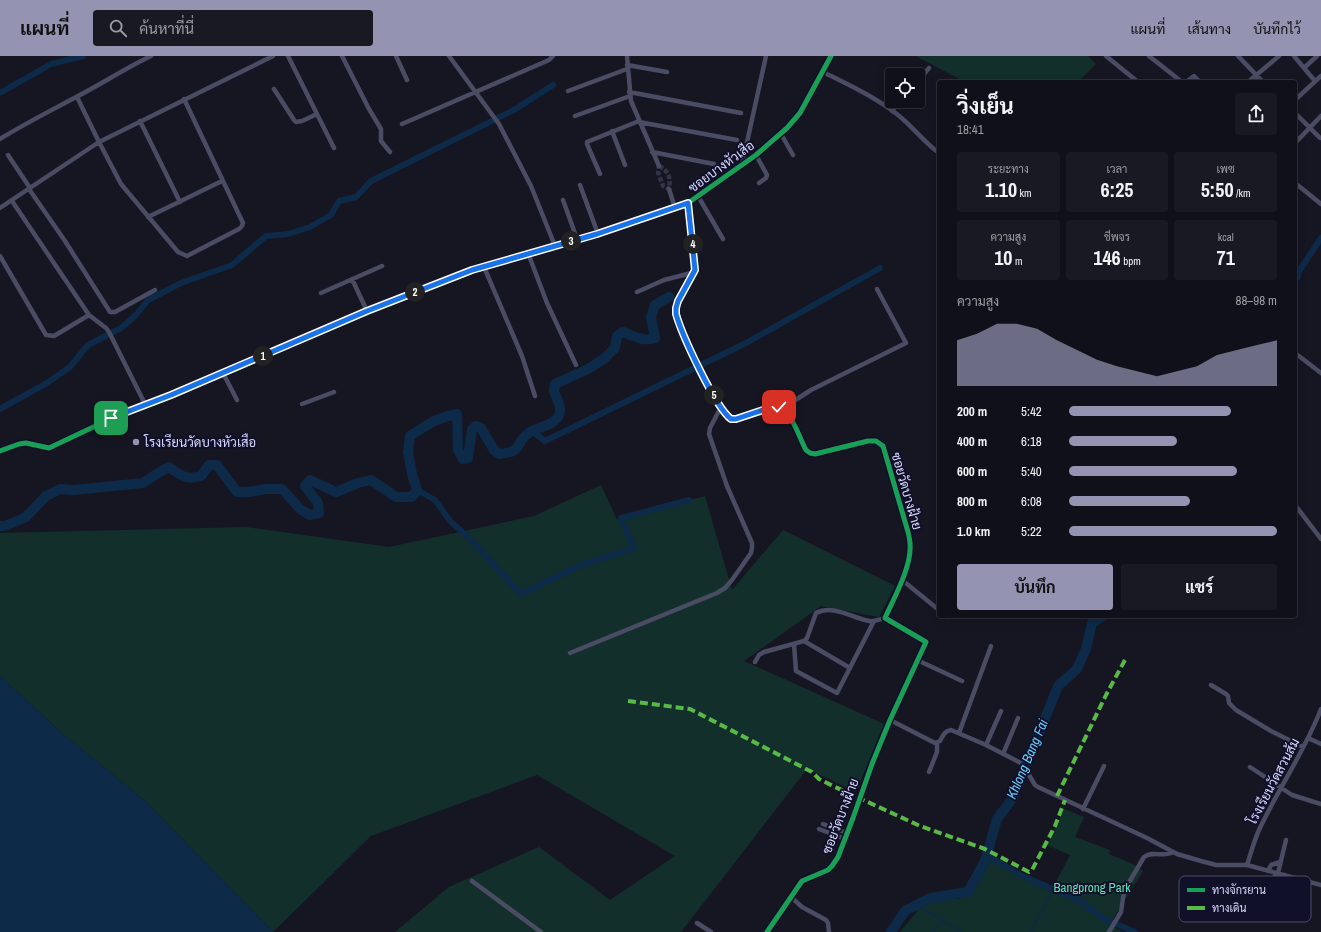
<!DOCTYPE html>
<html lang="th">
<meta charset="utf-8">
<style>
body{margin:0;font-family:"Archivo Narrow",Sarabun,sans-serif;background:#191923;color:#f1f3f6;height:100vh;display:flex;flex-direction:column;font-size:15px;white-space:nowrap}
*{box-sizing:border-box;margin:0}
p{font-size:13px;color:#9c9da2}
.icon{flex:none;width:22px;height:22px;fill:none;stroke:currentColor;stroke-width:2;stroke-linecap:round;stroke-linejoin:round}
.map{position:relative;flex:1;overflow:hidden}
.sheet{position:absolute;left:937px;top:24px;width:360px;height:538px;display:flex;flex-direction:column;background:#10101a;border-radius:4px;box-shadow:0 2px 10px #0003,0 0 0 1px #303039}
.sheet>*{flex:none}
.controls{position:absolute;left:885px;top:12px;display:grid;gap:8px}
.controls a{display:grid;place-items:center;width:40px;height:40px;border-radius:4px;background:#10101a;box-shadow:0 2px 10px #0003,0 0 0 1px #303039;font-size:20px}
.pin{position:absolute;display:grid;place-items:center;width:34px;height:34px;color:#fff;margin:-17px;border-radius:8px;box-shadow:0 2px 6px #0006}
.km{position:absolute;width:20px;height:20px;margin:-10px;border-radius:50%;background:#222;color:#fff;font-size:11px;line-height:20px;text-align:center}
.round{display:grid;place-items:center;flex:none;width:42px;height:42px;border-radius:4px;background:#191923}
.headline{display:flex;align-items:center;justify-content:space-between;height:68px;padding:0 20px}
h1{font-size:22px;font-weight:700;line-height:30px}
.figures{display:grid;grid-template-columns:repeat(3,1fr);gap:6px;height:68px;padding:4px 20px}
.figures div{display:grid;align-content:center;border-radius:4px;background:#191923;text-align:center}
.figures b{font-size:20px;font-weight:700}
.figures small{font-size:11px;font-weight:400}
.figures p{font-size:11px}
.chart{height:112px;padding:8px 20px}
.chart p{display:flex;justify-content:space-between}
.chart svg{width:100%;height:72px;margin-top:4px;fill:#9494b2;opacity:.7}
.button{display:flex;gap:8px;margin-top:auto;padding:8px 20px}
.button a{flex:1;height:46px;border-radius:4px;background:#9494b2;color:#111;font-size:16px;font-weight:700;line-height:46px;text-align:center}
.button a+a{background:#191923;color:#f1f3f6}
ul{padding:0 20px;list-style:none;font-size:13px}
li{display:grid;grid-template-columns:64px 48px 1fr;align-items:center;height:30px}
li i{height:10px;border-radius:5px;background:#9494b2}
header{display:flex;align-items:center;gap:24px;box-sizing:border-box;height:56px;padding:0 20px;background:#9494b2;color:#111}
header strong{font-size:19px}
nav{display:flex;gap:22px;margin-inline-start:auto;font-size:14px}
.search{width:280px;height:36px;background:#191923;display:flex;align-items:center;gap:10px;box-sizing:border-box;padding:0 14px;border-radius:4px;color:#9c9da2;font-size:15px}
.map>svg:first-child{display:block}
.green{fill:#132f2c}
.water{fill:#0d2a48}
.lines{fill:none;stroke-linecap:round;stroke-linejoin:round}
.stream{stroke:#0d2a48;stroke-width:1.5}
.canal{stroke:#0d2a48;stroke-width:6}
.river{stroke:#0d2a48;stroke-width:10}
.minor-tunnel{stroke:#334;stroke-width:4.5;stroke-dasharray:4.5 2;stroke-linecap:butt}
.minor{stroke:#4a4c64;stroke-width:4.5}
.quiet{stroke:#58b947;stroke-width:4;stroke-dasharray:8 4;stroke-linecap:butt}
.cycleway-casing{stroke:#111029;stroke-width:8}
.cycleway{stroke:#1a9f57;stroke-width:5}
.route-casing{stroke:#fff;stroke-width:8}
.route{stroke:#1a73e8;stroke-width:5}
.poi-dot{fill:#9494b2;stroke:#111029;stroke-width:1.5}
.labels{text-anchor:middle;stroke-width:4;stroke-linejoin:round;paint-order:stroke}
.street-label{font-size:13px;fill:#d8d8ff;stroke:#111029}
.poi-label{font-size:13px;fill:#d8d8ff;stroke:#111029;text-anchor:start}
.park-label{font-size:13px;fill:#61e2b0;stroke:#111029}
.water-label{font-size:14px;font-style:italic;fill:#6cf;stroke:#111029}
.key{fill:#111029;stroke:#4d4c69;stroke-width:1}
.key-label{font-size:11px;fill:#d8d8ff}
</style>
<header>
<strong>แผนที่</strong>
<div class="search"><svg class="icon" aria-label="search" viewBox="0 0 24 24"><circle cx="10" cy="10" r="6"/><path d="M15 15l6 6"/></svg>ค้นหาที่นี่</div>
<nav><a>แผนที่</a><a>เส้นทาง</a><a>บันทึกไว้</a></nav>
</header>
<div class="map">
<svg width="1321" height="876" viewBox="0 0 1321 876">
<rect width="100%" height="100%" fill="#161623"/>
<path class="green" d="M916 0H1088L1096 8 1078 26H965Z
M601 429 617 464 705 440 732 534 783 474 895 530 879 561 821 550 744 605 884 668 856 736 807 713 681 876H395L449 831 539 791 610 844 675 800 537 719 371 780 273 876 144 744 64 679 0 620V477L246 471 389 491 534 460Z
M1064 753 1084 761 1075 781 1110 794 1109 798 1135 809 1143 815 1109 869 1123 876H900L924 847 938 843H959L969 840 992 803 1051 835 1070 799 1047 789Z"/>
<path class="water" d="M0 620 64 679 144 744 273 876H0Z"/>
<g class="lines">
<path class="stream" d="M917 849 962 876
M934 876 942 863
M1031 876 1053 833"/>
<path class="canal" d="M0 37 51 8 83 0
M1295 220H1296L1321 182
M0 353 47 327 70 311 88 289 121 272 136 259 148 244 181 227 232 209 266 180 288 178 310 171 331 159 339 145 356 141 371 125 514 54 553 29
M532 375 545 385 746 287 880 212
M417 434 435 444 450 465 468 481 521 538 579 510 634 492 621 462 689 444
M987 799 1018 818 1080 845 1104 863 1135 876"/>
<path class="river" d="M1295 221 1296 220
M0 470H5L26 461 46 440 60 433 74 434 143 427 158 417 169 411C182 420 185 424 201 420L209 409H217L237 436H249L265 433H282L300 453 310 459 319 457 318 447 305 430 310 424 336 436 358 427 371 424 396 441H412L417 434 412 418 408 396 410 380C426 370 437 361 457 358L458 394 463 403 468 402 472 373 476 370 481 372 494 394 499 398C525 396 514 386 530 376 539 370 551 371 558 361 564 351 555 342 554 334 554 332 555 330 555 328L588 313 605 302 615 292 617 280 623 276C633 280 644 286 655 282L651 261 655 249 669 241
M891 876 905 855 930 842 968 836 985 805 997 763 1013 742 1058 630 1077 613 1086 593 1092 567 1103 560"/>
<path class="minor-tunnel" d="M659 110C669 115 671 122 669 133L663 130 658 116Z"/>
<path class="minor" d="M288 0 334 92
M342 0 369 53 381 73V85L390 96
M396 0 407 24
M449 0 499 68 531 130 555 190
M627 0 631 45 659 110
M1106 0 1138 26
M1149 0 1182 26
M1238 0 1263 26
M1294 0 1304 12 1317 0
M627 9 667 16
M1304 12 1315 25
M823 16C849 29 875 41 898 59 913 71 924 86 939 97
M918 25 929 12
M1186 26 1194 20 1200 26
M1248 26 1279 0
M274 33 294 64 296 66 302 65 317 58
M568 35 627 13
M629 36 741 57
M77 41 99 86 121 128 178 196 187 200 239 173 242 170 243 167 184 43
M1295 44 1321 20
M892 55 900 45
M1295 57 1320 82
M575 60 630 40
M140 65 180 146
M639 66 737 84
M402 68 549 4 553 0
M612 75 625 109
M781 78 793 99
M0 83C26 67 52 54 78 40 103 27 126 12 151 0
M1295 87 1321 60
M652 96 714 108
M8 99 30 132
M756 99 767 119 766 122 759 127
M742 109 766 0
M600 118 587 88V86L639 65
M1295 127 1321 148
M580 129 598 178
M29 133 65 185 110 256H115L155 234
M669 133 675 152
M698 140 723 183
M563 144 577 183
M12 145 89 259 106 272 109 276 146 350
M688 147 695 214 678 245 676 252V258L696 307 719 349 728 361 731 363H736L775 350C778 350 781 351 784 353 793 361 800 383 806 394L810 397 815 398 868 385H876L883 390 908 476C909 480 910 484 910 488 912 510 894 542 885 562L926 586 890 664 872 708 853 762 838 801 832 810 828 814 802 825 767 876
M0 152 99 86 273 0
M148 161 222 125
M528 197 547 247 576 309
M0 200 46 279 54 280 89 259
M484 211 522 300 535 340
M352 223 367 255
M637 236 664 224 695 216
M321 237 382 210
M1295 297 1321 317
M223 317 237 344
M302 348 334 336
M783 352 811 334 906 287 877 233
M0 395 19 388 26 387 49 392 106 365 171 339 367 255 472 214 597 178 688 147 756 99 787 72 800 57 831 0
M1295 449 1321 483
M902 524 939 554
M947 560 949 561
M804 585 850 612
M794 588 796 615 837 637 874 565
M570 597 717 537 725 532 732 524 751 497 752 492V487L727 430 709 378 710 372 721 351
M917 604 962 625
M755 606 759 599 764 596 804 585 807 582 816 557C833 548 852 562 869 565 874 566 880 563 885 562
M1211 629 1226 638 1228 640 1229 647 1236 654 1271 675 1303 691
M890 664 935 687 940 685C943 680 944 675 951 674L986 689 1019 706 1023 709 1035 729 1038 731 1147 782 1177 798 1201 805 1216 809H1247L1321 829
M959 677 991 590
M1308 682 1321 688
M986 689 1001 655
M1003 698 1018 662
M1250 711 1292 739 1321 748
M929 716 937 696V687
M1083 753 1104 710
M823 768 847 777
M819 773 845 783
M1247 809C1251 797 1254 785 1259 774 1278 733 1305 695 1321 653
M1268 815 1271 809 1280 806
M1278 817 1286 784
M472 825 541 876
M1273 826C1280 827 1282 826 1285 819
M791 841 802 851 826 864 828 867 829 876
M1251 854 1258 856 1262 854 1276 817
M697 867 711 876
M1109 876 1121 856 1124 835 1144 801C1153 794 1164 802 1173 796"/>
<path class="quiet" d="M628 645 690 653 812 716 819 723 833 730 920 770 985 793 1029 816 1032 814 1055 770 1065 744
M1057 740 1106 639 1125 604"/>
<g class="cycleway-casing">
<path id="cycleway" d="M688 147 695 214 678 245 676 252V258L696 307 719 349 728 361 731 363H736L775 350C778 350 781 351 784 353 793 361 800 383 806 394L810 397 815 398 868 385H876L883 390 908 476C909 480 910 484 910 488 912 510 894 542 885 562L926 586 890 664 872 708 853 762 838 801 832 810 828 814 802 825 767 876
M0 395 19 388 26 387 49 392 106 365 171 339 367 255 472 214 597 178 688 147 756 99 787 72 800 57 831 0"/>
</g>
<use href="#cycleway" class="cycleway"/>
</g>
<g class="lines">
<g class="route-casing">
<path id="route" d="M111 362 171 339 367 255 472 214 597 178 688 147 695 214 678 245 676 252V258C682 279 715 351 731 363H736L775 350 779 351"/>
</g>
<use href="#route" class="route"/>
</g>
<circle class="poi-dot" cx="136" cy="386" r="4"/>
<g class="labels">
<g class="street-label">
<text transform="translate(721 110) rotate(-36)" y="5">ซอยบางหัวเสือ</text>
<text transform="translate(907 435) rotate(74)" y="5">ซอยวัดบางฝ้าย</text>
<text transform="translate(1273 725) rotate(-62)" y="5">โรงเรียนวัดสวนส้ม</text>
<text transform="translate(840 760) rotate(-69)" y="5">ซอยวัดบางฝ้าย</text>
</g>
<g class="poi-label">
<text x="144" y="391">โรงเรียนวัดบางหัวเสือ</text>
</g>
<g class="park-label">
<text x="1092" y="836">Bangprong Park</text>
</g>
<g class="water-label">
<text transform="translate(1027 703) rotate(-67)" y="5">Khlong Bang Fai</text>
</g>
</g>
<rect x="1179" y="820" width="132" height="46" rx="6" class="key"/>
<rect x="1187" y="832" width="18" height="4" fill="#1a9f57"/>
<rect x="1187" y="850" width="18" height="4" fill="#58b947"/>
<g class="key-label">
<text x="1212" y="838">ทางจักรยาน</text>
<text x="1212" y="856">ทางเดิน</text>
</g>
</svg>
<div class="controls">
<a><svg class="icon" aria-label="locate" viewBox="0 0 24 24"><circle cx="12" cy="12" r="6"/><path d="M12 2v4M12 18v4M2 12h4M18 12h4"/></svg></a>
</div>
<div class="pin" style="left:111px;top:362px;background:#1e9e55"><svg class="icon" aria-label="arrive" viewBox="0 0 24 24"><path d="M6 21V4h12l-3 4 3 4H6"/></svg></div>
<div class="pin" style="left:779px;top:351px;background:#d93025"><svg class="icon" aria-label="check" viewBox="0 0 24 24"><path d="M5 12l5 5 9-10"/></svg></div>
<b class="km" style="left:263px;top:300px">1</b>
<b class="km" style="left:415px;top:236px">2</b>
<b class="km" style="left:571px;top:185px">3</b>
<b class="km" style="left:693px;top:188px">4</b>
<b class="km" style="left:714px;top:339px">5</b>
<section class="sheet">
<div class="headline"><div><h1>วิ่งเย็น</h1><p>18:41</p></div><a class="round"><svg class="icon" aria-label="share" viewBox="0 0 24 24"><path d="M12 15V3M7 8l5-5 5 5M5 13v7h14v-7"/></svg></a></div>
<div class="figures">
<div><p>ระยะทาง</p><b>1.10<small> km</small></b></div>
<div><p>เวลา</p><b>6:25</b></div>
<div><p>เพซ</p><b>5:50<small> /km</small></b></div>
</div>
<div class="figures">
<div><p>ความสูง</p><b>10<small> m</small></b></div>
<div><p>ชีพจร</p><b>146<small> bpm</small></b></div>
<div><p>kcal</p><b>71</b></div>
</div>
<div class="chart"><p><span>ความสูง</span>88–98 m</p>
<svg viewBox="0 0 160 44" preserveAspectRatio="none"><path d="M0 44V16L10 12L20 6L30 6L40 9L50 16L60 22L70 28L80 32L90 35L100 38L110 35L120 32L130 25L140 22L150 19L160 16V44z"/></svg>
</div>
<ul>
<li><b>200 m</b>5:42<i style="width:78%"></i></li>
<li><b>400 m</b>6:18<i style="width:52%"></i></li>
<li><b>600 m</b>5:40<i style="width:81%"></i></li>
<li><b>800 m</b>6:08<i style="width:58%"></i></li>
<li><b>1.0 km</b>5:22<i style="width:100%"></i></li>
</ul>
<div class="button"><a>บันทึก</a><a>แชร์</a></div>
</section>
</div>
